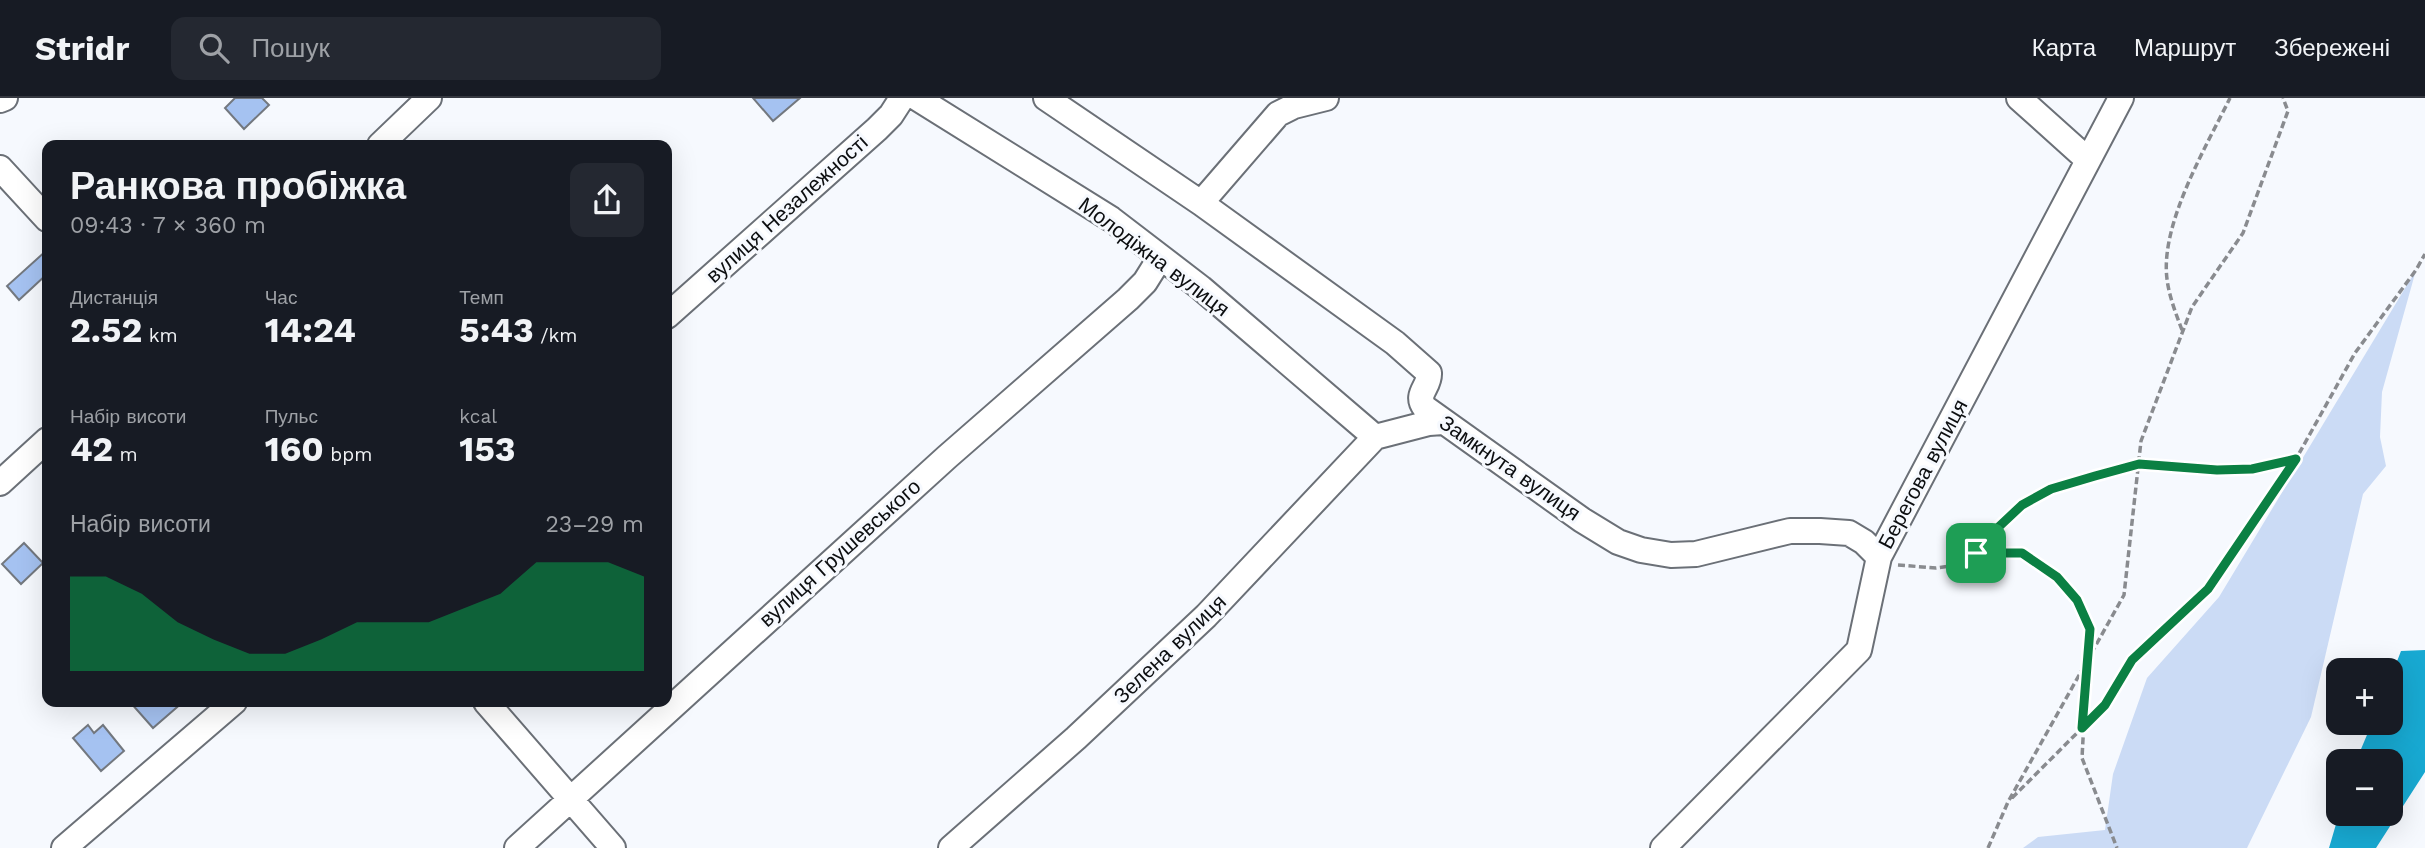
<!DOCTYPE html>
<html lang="uk">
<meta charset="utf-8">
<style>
body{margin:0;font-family:"Work Sans",sans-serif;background:#242831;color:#f1f3f6;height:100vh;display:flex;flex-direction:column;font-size:26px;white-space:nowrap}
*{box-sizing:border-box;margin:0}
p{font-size:23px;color:#9ea1a6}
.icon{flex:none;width:38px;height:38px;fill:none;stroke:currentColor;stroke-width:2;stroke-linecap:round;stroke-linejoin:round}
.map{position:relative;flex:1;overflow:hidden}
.panel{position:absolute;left:42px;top:42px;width:630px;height:567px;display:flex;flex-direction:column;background:#171b24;border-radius:14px;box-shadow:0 7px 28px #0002}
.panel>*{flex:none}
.controls{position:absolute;left:2326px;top:560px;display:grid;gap:14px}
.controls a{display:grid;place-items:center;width:77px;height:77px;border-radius:14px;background:#171b24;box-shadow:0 7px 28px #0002;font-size:35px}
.pin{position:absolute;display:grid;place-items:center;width:60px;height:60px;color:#fff;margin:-30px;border-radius:14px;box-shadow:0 4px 10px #0006}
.round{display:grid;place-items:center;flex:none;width:74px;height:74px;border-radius:14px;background:#242831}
.summary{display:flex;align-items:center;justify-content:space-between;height:119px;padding:0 28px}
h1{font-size:38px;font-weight:700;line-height:52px}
.stats{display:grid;grid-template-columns:repeat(3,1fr);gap:10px;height:119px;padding:7px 28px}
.stats div{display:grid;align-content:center}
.stats b{font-size:35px;font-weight:700}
.stats small{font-size:19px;font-weight:400}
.stats p{font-size:19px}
.chart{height:196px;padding:14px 28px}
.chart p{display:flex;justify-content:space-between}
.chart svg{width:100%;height:126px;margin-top:7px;fill:#0b8043;opacity:.7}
header{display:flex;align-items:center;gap:42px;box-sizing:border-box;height:98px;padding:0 35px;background:#171b24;border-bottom:2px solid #363941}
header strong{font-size:33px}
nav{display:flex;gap:38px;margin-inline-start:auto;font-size:24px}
.search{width:490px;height:63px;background:#242831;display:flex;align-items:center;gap:18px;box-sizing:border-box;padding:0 24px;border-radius:14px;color:#9ea1a6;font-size:26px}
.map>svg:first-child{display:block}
.green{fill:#cbdbf5}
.water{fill:#18a9d2}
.building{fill:#a5c2f1;stroke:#73787f;stroke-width:2}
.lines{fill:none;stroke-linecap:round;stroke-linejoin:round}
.minor-casing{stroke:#6b7077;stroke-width:28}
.path{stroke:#898b8f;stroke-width:3.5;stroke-dasharray:7 3.5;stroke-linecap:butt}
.minor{stroke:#fff;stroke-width:24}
.route-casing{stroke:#fff;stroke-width:14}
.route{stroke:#0b8043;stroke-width:9}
.labels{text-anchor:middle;stroke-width:6;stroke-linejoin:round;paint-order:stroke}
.street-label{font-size:21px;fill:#0c0e10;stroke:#f6f9fe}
</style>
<header>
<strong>Stridr</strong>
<div class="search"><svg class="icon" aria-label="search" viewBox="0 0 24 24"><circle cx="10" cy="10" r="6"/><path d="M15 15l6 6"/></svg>Пошук</div>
<nav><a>Карта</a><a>Маршрут</a><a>Збережені</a></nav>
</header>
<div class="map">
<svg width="2425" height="750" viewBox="0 0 2425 750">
<rect width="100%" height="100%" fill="#f6f9fe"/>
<path class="green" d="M2416 172 2382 294 2380 339 2386 368 2363 396 2311 619 2247 750H2023L2038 739 2105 732 2113 676 2147 580 2219 499Z"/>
<path class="water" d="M2425 552V674L2376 750H2329L2339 716H2390V663H2356L2372 625H2390L2391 579 2401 553Z"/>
<path class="building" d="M235 0H262L269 7 244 31 225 10Z
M753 0H800L773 23Z
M47 152V176L19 202 7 188Z
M24 445 43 465 21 486 2 466Z
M130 604H183L153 630Z
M88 627 94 635 103 627 124 653 101 673 73 640Z"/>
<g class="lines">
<g class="minor-casing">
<path id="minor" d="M917 0 1111 121 1201 190 1375 339
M1046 0 1201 105 1395 245 1429 275C1430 289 1414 296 1425 310L1582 422 1618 444 1641 452 1671 457 1696 456 1790 433H1820L1849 435 1864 444 1879 459
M2019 0 2088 62
M0 2 5 0
M380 47 429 0
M0 70 47 121
M1201 105 1278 16 1294 8 1326 0
M667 218 877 31 891 17 902 0
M0 385 47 342
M486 604 613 750
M64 750 234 604
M517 750 947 359 1128 201 1145 184 1160 160
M951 750 1076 640 1206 518 1375 339 1429 325 1443 324
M1663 750 1859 552 1879 459 2121 0"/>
</g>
<path class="path" d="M2182 232C2176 216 2169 198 2167 181 2160 126 2206 49 2230 0
M1976 455H2022L2057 479 2077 502 2090 531 2088 559
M1898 467 1936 470 1959 467 1976 455 1989 438 2022 407 2051 391 2095 378 2139 366 2217 372 2252 371 2294 361
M2087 566 2082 660 2117 750
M2012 700 2105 607 2132 562 2209 491 2296 361 2355 255 2416 172 2425 156
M1988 750 2008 704 2124 497 2141 343 2192 209 2243 135 2288 13 2283 0"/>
<use href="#minor" class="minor"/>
</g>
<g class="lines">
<g class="route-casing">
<path id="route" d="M2296 361 2208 491 2132 562 2105 607 2082 630 2090 531 2077 502 2057 479 2022 455H1976L1989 438 2022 407 2051 391 2095 378 2139 366 2217 372 2252 371Z"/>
</g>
<use href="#route" class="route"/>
</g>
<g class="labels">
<g class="street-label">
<text transform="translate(787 111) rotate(-42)" y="7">вулиця Незалежності</text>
<text transform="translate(1154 159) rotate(37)" y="7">Молодіжна вулиця</text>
<text transform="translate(1510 370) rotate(35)" y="7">Замкнута вулиця</text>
<text transform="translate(1923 376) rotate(-62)" y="7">Берегова вулиця</text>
<text transform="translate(840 455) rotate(-42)" y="7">вулиця Грушевського</text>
<text transform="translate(1170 551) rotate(-44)" y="7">Зелена вулиця</text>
</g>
</g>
</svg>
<div class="controls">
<a>+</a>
<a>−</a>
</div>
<div class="pin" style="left:1976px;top:455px;background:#1e9e55"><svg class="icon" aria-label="arrive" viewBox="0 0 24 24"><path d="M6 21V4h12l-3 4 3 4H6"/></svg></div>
<section class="panel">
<div class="summary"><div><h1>Ранкова пробіжка</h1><p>09:43 · 7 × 360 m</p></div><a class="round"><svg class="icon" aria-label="share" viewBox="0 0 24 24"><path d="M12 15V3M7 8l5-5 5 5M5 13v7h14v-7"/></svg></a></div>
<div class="stats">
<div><p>Дистанція</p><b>2.52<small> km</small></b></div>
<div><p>Час</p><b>14:24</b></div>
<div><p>Темп</p><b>5:43<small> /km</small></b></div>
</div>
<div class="stats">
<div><p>Набір висоти</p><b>42<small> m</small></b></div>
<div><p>Пульс</p><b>160<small> bpm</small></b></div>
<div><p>kcal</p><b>153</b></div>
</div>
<div class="chart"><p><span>Набір висоти</span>23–29 m</p>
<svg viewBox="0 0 160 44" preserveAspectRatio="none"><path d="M0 44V11L10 11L20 17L30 27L40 33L50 38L60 38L70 33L80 27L90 27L100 27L110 22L120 17L130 6L140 6L150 6L160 11V44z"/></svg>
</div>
</section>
</div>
